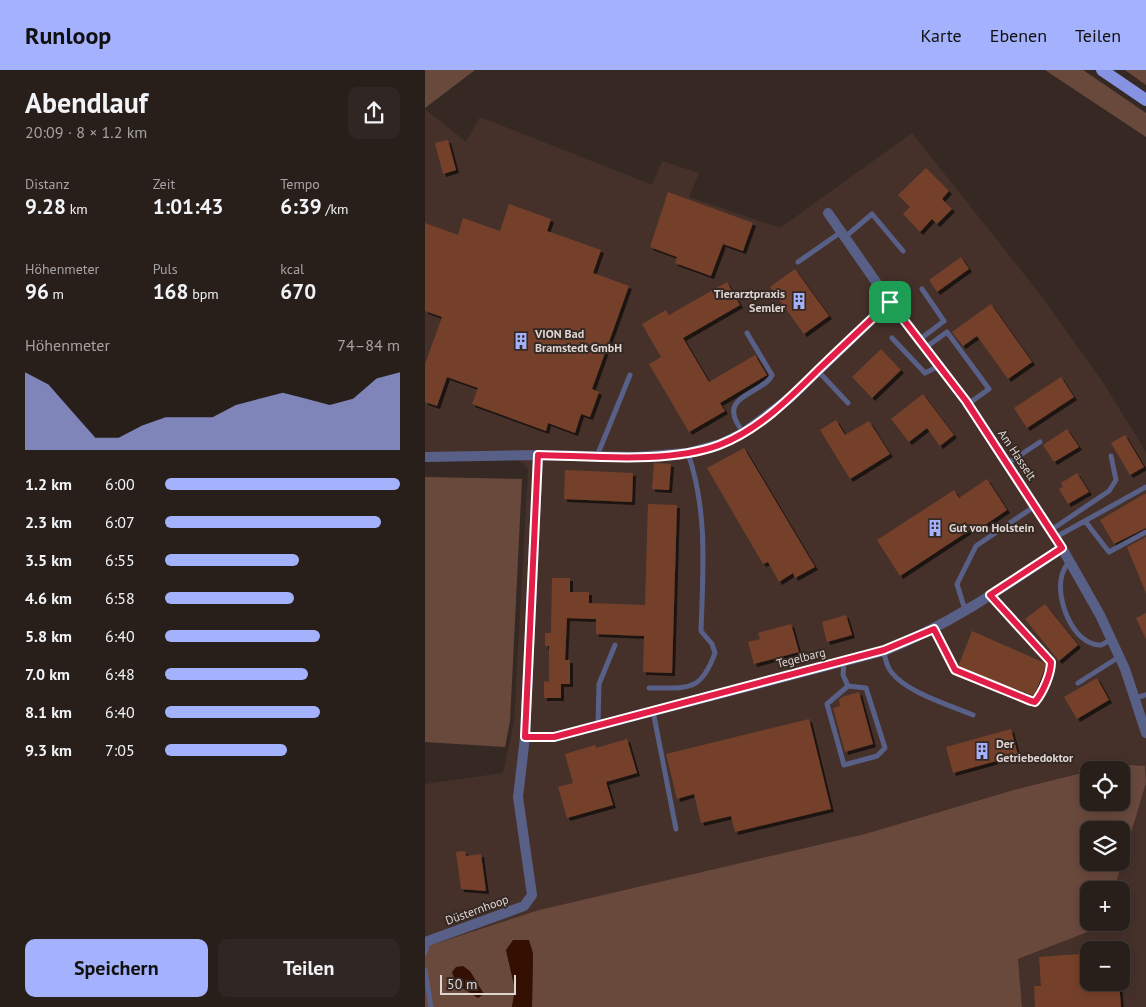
<!DOCTYPE html>
<html lang="de">
<meta charset="utf-8">
<style>
body{margin:0;font-family:"PT Sans",sans-serif;background:#302724;color:#f1f3f6;height:100vh;display:flex;flex-direction:column;font-size:19px;white-space:nowrap}
*{box-sizing:border-box;margin:0}
p{font-size:16px;color:#a5a2a3}
.icon{flex:none;width:28px;height:28px;fill:none;stroke:currentColor;stroke-width:2;stroke-linecap:round;stroke-linejoin:round}
.map{position:relative;flex:1;overflow:hidden}
.drawer{display:flex;flex-direction:column;background:#281f1b;width:425px}
.drawer>*{flex:none}
.buttons{position:absolute;left:655px;top:691px;display:grid;gap:10px}
.buttons a{display:grid;place-items:center;width:50px;height:50px;border-radius:10px;background:#281f1b;box-shadow:0 2px 12px #0003,0 0 0 1px #443d3a;font-size:25px}
.scale{position:absolute;left:15px;bottom:12px;width:76px;box-sizing:border-box;padding-left:5px;border:2px solid #dfd6d3;border-top:0;font-size:14px;line-height:18px;white-space:nowrap;color:#dfd6d3;-webkit-text-stroke:4px #362924;paint-order:stroke}
.pin{position:absolute;display:grid;place-items:center;width:42px;height:42px;color:#fff;margin:-21px;border-radius:10px;box-shadow:0 2px 8px #0006}
.round{display:grid;place-items:center;flex:none;width:52px;height:52px;border-radius:10px;background:#302724}
.summary{display:flex;align-items:center;justify-content:space-between;height:85px;padding:0 25px}
h1{font-size:28px;font-weight:700;line-height:38px}
.figures{display:grid;grid-template-columns:repeat(3,1fr);gap:8px;height:85px;padding:5px 25px}
.figures div{display:grid;align-content:center}
.figures b{font-size:21px;font-weight:700}
.figures small{font-size:14px;font-weight:400}
.figures p{font-size:14px}
.chart{height:140px;padding:10px 25px}
.chart p{display:flex;justify-content:space-between}
.chart svg{width:100%;height:90px;margin-top:5px;fill:#a4b1fc;opacity:.7}
.action{display:flex;gap:10px;margin-top:auto;padding:10px 25px}
.action a{flex:1;height:58px;border-radius:10px;background:#a4b1fc;color:#111;font-size:20px;font-weight:700;line-height:58px;text-align:center}
.action a+a{background:#302724;color:#f1f3f6}
ul{padding:0 25px;list-style:none;font-size:16px}
li{display:grid;grid-template-columns:80px 60px 1fr;align-items:center;height:38px}
li i{height:12px;border-radius:6px;background:#a4b1fc}
header{display:flex;align-items:center;gap:30px;box-sizing:border-box;height:70px;padding:0 25px;background:#a4b1fc;color:#111}
header strong{font-size:24px}
nav{display:flex;gap:28px;margin-inline-start:auto;font-size:18px}
main{display:flex;flex:1;min-height:0}
.map>svg:first-child{display:block}
.built{fill:#45312a;fill-rule:evenodd}
.green{fill:#6a493d;fill-rule:evenodd}
.water{fill:#341003}
.building{fill:#74402c;filter:url(#shadow)}
.lines{fill:none;stroke-linecap:round;stroke-linejoin:round}
.lane{stroke:#596087;stroke-width:5}
.street{stroke:#596087;stroke-width:10}
.primary{stroke:#8693e2;stroke-width:12}
.route-casing{stroke:#fff;stroke-width:10}
.route{stroke:#e11d48;stroke-width:6}
.labels{text-anchor:middle;stroke-width:4;stroke-linejoin:round;paint-order:stroke}
.poi-label{font-size:12px;font-weight:bold;fill:#dfd6d3;stroke:#362924;text-anchor:start}
.street-label{font-size:12px;fill:#dfd6d3;stroke:#362924}
</style>
<header>
<strong>Runloop</strong>
<nav><a>Karte</a><a>Ebenen</a><a>Teilen</a></nav>
</header>
<main>
<section class="drawer">
<div class="summary"><div><h1>Abendlauf</h1><p>20:09 · 8 × 1.2 km</p></div><a class="round"><svg class="icon" aria-label="share" viewBox="0 0 24 24"><path d="M12 15V3M7 8l5-5 5 5M5 13v7h14v-7"/></svg></a></div>
<div class="figures">
<div><p>Distanz</p><b>9.28<small> km</small></b></div>
<div><p>Zeit</p><b>1:01:43</b></div>
<div><p>Tempo</p><b>6:39<small> /km</small></b></div>
</div>
<div class="figures">
<div><p>Höhenmeter</p><b>96<small> m</small></b></div>
<div><p>Puls</p><b>168<small> bpm</small></b></div>
<div><p>kcal</p><b>670</b></div>
</div>
<div class="chart"><p><span>Höhenmeter</span>74–84 m</p>
<svg viewBox="0 0 160 44" preserveAspectRatio="none"><path d="M0 44V6L10 12L20 25L30 38L40 38L50 32L60 28L70 28L80 28L90 22L100 19L110 16L120 19L130 22L140 19L150 9L160 6V44z"/></svg>
</div>
<ul>
<li><b>1.2 km</b>6:00<i style="width:100%"></i></li>
<li><b>2.3 km</b>6:07<i style="width:92%"></i></li>
<li><b>3.5 km</b>6:55<i style="width:57%"></i></li>
<li><b>4.6 km</b>6:58<i style="width:55%"></i></li>
<li><b>5.8 km</b>6:40<i style="width:66%"></i></li>
<li><b>7.0 km</b>6:48<i style="width:61%"></i></li>
<li><b>8.1 km</b>6:40<i style="width:66%"></i></li>
<li><b>9.3 km</b>7:05<i style="width:52%"></i></li>
</ul>
<div class="action"><a>Speichern</a><a>Teilen</a></div>
</section>
<div class="map">
<svg width="721" height="937" viewBox="0 0 721 937">
<defs>
<filter id="shadow"><feDropShadow dx="3" dy="3" stdDeviation="0" flood-color="#0009"/></filter>
</defs>
<rect width="100%" height="100%" fill="#362924"/>
<path class="built" d="M0 39 41 72 55 47 227 115 237 91 274 103 264 127 355 158 487 63 614 223 679 314 721 382V709L720 696 691 694 664 700 440 764 114 840 0 877V714L78 703 89 653 103 400 99 394 91 389 0 392Z
M721 713V937H597L593 889 678 856 679 853 696 852V820H689ZM664 880H696V912H664Z"/>
<path class="green" d="M0 0H50L0 38Z
M620 0H658L721 43V67Z
M700 0H721V15Z
M0 407 97 409 85 651 80 677 0 672Z
M691 694 720 696 721 713 689 820H664V852L679 853 678 856 593 889 597 937H107L108 883 81 880 90 919 87 937H0V877L114 840 440 764 589 720 664 701V732H696V700H668ZM664 760H696V792H664Z"/>
<path class="water" d="M88 870H104L108 883 107 937H87L90 919 81 880Z
M38 896 45 901 59 924 53 928 31 914 27 902 31 897Z"/>
<path class="building" d="M23 70 31 100 18 104 10 73Z
M501 98 524 121 517 129 527 139 512 154 507 149 495 162 478 144 485 137 473 125Z
M243 122 328 153 318 181 298 174 286 206 250 193 252 187 225 177Z
M84 134 126 149 122 161 176 180 168 203 204 216 167 319 174 322 165 347 156 344 150 363 123 353 121 361 47 334 53 318 22 307 12 336 0 332V294L17 247 0 241V153L33 165 38 148 75 161Z
M536 187 544 199 512 222 504 210Z
M370 199 404 246 379 264 345 217Z
M302 212 315 235 258 268 284 312 330 285 342 305 295 333 300 341 264 362 224 294 236 287 217 254 241 240 244 245Z
M566 234 607 292 583 309 552 266 538 276 527 262Z
M456 279 476 300 447 328 427 307Z
M636 307 649 327 602 358 589 338Z
M498 324 529 365 515 376 502 358 484 372 466 349Z
M411 350 420 365 444 351 465 384 425 409 395 360Z
M642 359 654 377 629 392 618 375Z
M700 365 719 397 705 405 686 373Z
M319 378 390 497 370 508 368 503 354 512 343 492 338 494 282 398Z
M229 393 246 394 244 420 227 419Z
M140 400 208 403 207 432 139 429Z
M652 403 664 422 643 434 634 419 638 417 636 413Z
M562 409 582 440 554 459 551 456 475 506 452 470 529 420 534 428Z
M721 423V458L689 474 675 450Z
M223 434 252 435 247 603 218 602 219 566 171 564V549L142 548 140 590H145V614H136V628H119V611L124 612V576H120V563H126L127 508H145V522H164V533L220 535Z
M721 467V523L702 477Z
M620 534 653 575 634 591 600 549Z
M721 543V569L711 548Z
M421 545 427 565 402 572 397 552Z
M366 554 374 582 329 594 323 572 335 569 333 563Z
M547 561 622 594 609 626 533 597Z
M672 608 684 630 652 649 639 627Z
M434 622 448 674 420 682 408 638 415 636 414 630 417 627Z
M384 649 406 739 310 762 306 746 276 753 269 724 252 729 241 684Z
M586 659 593 685 528 703 521 677Z
M202 669 212 703 181 712 188 735 142 748 133 717 148 713 140 684 170 675 171 678Z
M40 781 41 786 56 784 61 821 36 819 31 782Z
M654 884 656 913 694 912 696 937H610L609 916H616L614 887Z"/>
<g class="lines">
<path class="lane" d="M420 167 447 144 478 181
M373 192 416 162
M467 268 500 303 514 296
M494 270 519 251 497 219
M500 278 522 262 564 319 543 334
M393 301 423 333
M318 363C315 357 309 350 309 344 305 325 341 320 347 305L322 263
M172 386 205 305
M583 393 615 372
M660 451 684 482 721 462
M626 460 684 421 691 410 686 386
M631 467 721 417
M644 491C642 495 638 500 637 505 630 528 648 576 676 575L686 570
M540 540 532 514 551 476 610 436
M509 559 530 600 611 632 626 599V592L566 526
M459 581C460 589 462 597 467 603 483 623 525 635 548 645
M419 591 418 605 423 616 441 618 460 678 452 686 419 695 402 634 423 616
M653 613 694 587
M224 618C262 617 275 624 290 583L287 574 276 561C278 500 283 442 263 383
M710 628 721 625
M228 641 251 759
M173 655 174 614 190 575
M0 883 3 872
M0 900 6 937"/>
<path class="street" d="M403 143 465 232 541 331 637 478 675 545 700 599 721 663
M0 387 113 385 210 387 262 383 295 374 318 363 365 328 465 232
M100 667H129L459 581C524 555 579 517 637 478
M0 872 99 836 107 825 93 727 100 667 113 385"/>
<path class="primary" d="M677 0 721 30"/>
</g>
<g class="lines">
<g class="route-casing">
<path id="route" d="M465 232 541 331 637 478 565 525 626 592C626 604 618 622 610 632L606 631 530 600 509 559 459 580 129 667H100L113 385C168 386 243 394 294 375 333 360 364 329 393 300 417 277 441 254 465 232Z"/>
</g>
<use href="#route" class="route"/>
</g>
<defs>
<g id="building-bare" transform="scale(1.35)"><path d="M-4-6H4V6H1V3H-1V6H-4ZM-2.5-4.3h1.7v1.8h-1.7ZM.8-4.3h1.7v1.8H.8ZM-2.5-1h1.7V.8h-1.7ZM.8-1h1.7V.8H.8Z" fill="#a4b1fc" stroke="#362924" stroke-width="2.5" paint-order="stroke"/></g>
</defs>
<g fill-rule="evenodd">
<use href="#building-bare" x="374" y="231"/>
<use href="#building-bare" x="96" y="271"/>
<use href="#building-bare" x="510" y="458"/>
<use href="#building-bare" x="557" y="681"/>
</g>
<g class="labels">
<g class="poi-label">
<text x="360" y="228" text-anchor="end">Tierarztpraxis<tspan x="360" dy="14">Semler</tspan></text>
<text x="110" y="268">VION Bad<tspan x="110" dy="14">Bramstedt GmbH</tspan></text>
<text x="524" y="462">Gut von Holstein</text>
<text x="571" y="678">Der<tspan x="571" dy="14">Getriebedoktor</tspan></text>
</g>
<g class="street-label">
<text transform="translate(592 385) rotate(56)" y="4">Am Hasselt</text>
<text transform="translate(376 588) rotate(-14)" y="4">Tegelbarg</text>
<text transform="translate(52 840) rotate(-20)" y="4">Düsternhoop</text>
</g>
</g>
</svg>
<div class="buttons">
<a><svg class="icon" aria-label="locate" viewBox="0 0 24 24"><circle cx="12" cy="12" r="6"/><path d="M12 2v4M12 18v4M2 12h4M18 12h4"/></svg></a>
<a><svg class="icon" aria-label="layers" viewBox="0 0 24 24"><path d="M12 4l9 5-9 5-9-5zM3 14l9 5 9-5"/></svg></a>
<a>+</a>
<a>−</a>
</div>
<div class="scale">50 m</div>
<div class="pin" style="left:465px;top:232px;background:#1e9e55"><svg class="icon" aria-label="arrive" viewBox="0 0 24 24"><path d="M6 21V4h12l-3 4 3 4H6"/></svg></div>
</div>
</main>
